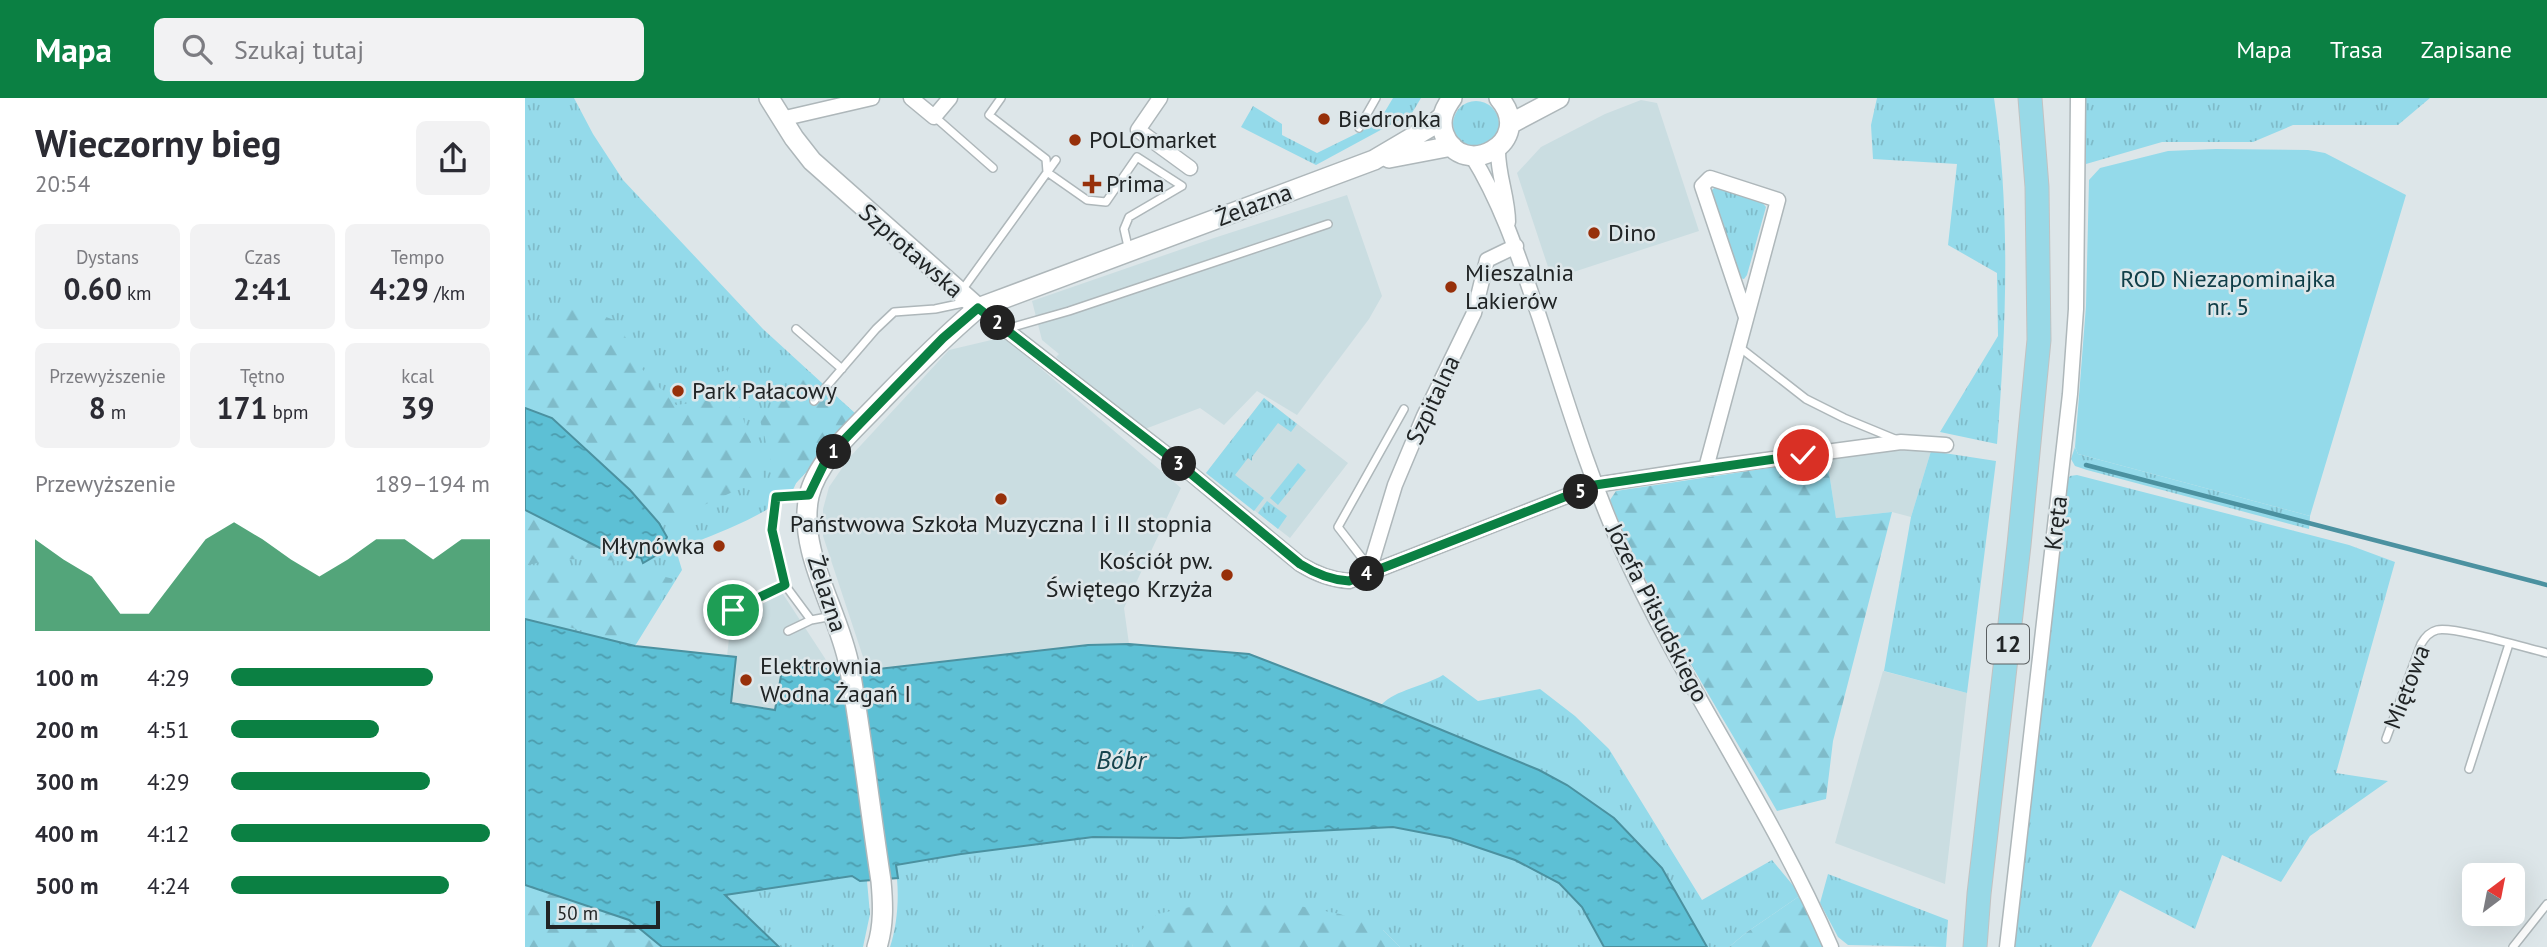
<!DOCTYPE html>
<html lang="pl">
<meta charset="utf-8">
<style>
body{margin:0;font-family:"PT Sans",sans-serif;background:#f2f2f3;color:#2b2b33;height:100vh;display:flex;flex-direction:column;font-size:26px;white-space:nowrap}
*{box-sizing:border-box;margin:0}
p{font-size:23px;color:#7c7c81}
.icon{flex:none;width:38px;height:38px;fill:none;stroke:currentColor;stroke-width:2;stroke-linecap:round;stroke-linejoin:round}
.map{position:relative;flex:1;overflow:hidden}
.details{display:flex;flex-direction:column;background:#fff;width:525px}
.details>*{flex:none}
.needle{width:46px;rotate:32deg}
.controls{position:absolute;left:1937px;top:765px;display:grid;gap:14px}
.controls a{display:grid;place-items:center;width:63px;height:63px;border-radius:10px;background:#fff;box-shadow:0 7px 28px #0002;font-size:35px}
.scale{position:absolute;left:21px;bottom:18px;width:114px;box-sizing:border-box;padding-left:7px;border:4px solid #202425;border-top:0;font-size:19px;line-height:24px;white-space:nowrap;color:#202425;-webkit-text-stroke:5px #dde6e9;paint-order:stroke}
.pin{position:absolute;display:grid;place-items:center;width:60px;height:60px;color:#fff;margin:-30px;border:4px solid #fff;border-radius:50%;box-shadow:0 2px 7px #0007}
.km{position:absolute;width:35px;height:35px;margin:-18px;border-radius:50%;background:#222;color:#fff;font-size:19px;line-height:35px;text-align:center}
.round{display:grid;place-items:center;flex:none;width:74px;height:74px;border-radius:10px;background:#f2f2f3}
.summary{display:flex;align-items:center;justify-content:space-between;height:119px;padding:0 35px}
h1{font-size:38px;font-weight:600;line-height:52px}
.stats{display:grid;grid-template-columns:repeat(3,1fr);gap:10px;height:119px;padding:7px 35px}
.stats div{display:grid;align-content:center;border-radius:10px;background:#f2f2f3;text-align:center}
.stats b{font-size:30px;font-weight:600}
.stats small{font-size:19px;font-weight:400}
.stats p{font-size:19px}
.chart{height:196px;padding:14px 35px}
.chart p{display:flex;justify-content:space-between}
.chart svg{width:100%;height:126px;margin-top:7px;fill:#0b8043;opacity:.7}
ul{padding:0 35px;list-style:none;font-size:23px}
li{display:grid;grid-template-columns:112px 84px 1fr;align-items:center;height:52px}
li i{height:18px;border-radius:9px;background:#0b8043}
header{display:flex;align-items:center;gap:42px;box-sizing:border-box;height:98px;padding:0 35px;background:#0b8043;color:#fff}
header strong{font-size:33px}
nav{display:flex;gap:38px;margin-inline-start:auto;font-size:24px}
.search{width:490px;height:63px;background:#f2f2f3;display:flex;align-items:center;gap:18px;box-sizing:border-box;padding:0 24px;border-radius:10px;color:#7c7c81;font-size:26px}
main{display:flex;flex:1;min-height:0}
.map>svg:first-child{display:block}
.built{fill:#cadde1}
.grass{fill:url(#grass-tufts)}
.forest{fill:url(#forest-firs)}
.garden{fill:#94daea}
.water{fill:url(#water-ripples);stroke:#4b91a0;stroke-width:2}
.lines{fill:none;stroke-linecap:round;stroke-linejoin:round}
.stream{stroke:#4b91a0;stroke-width:4.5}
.lane-casing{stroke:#aeb7ba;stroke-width:10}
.street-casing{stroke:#aeb7ba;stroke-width:17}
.secondary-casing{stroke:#aeb7ba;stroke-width:22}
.primary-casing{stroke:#c1c2c2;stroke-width:25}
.lane{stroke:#fff;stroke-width:7}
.street{stroke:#fff;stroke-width:14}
.secondary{stroke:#fff;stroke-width:19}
.primary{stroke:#98d9e7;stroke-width:23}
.route-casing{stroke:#fff;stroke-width:14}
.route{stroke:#0b8043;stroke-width:9}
.poi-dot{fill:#97300a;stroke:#dde6e9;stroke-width:2.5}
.labels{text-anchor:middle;stroke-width:5;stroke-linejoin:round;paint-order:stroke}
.shield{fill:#dde6e9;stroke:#595e60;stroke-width:2}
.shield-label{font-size:23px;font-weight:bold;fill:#202425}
.poi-label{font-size:24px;fill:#202425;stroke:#dde6e9;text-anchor:start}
.street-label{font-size:24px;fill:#202425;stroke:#dde6e9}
.park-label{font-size:24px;fill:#0f3d47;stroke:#dde6e9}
.water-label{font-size:26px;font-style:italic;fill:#16434c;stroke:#dde6e9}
</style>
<header>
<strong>Mapa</strong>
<div class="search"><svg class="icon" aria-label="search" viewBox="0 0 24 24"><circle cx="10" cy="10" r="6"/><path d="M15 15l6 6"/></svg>Szukaj tutaj</div>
<nav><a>Mapa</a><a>Trasa</a><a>Zapisane</a></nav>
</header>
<main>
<section class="details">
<div class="summary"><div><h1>Wieczorny bieg</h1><p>20:54</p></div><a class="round"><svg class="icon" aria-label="share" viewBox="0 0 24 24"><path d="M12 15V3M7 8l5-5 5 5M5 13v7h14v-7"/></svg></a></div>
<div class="stats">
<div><p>Dystans</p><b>0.60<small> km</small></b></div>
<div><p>Czas</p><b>2:41</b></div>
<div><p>Tempo</p><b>4:29<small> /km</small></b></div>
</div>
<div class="stats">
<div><p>Przewyższenie</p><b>8<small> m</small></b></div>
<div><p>Tętno</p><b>171<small> bpm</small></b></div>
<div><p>kcal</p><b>39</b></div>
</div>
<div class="chart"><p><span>Przewyższenie</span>189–194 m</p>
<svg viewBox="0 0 160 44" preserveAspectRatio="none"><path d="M0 44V12L10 19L20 25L30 38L40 38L50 25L60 12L70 6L80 12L90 19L100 25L110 19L120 12L130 12L140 19L150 12L160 12V44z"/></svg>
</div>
<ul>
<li><b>100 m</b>4:29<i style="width:78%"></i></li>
<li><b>200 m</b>4:51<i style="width:57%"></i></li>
<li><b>300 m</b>4:29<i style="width:77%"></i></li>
<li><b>400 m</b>4:12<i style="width:100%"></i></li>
<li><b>500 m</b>4:24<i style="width:84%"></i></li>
</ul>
</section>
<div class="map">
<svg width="2022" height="849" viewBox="0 0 2022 849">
<defs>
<pattern id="grass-tufts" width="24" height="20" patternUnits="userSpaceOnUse" patternTransform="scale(1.75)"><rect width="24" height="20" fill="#94daea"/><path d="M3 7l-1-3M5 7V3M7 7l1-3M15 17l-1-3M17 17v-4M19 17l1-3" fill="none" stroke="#7fbbc9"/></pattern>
<pattern id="forest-firs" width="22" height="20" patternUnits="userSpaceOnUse" patternTransform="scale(1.75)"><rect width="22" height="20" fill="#94daea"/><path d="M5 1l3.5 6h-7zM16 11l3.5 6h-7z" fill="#7fbbc9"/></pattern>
<pattern id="water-ripples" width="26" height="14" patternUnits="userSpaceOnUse" patternTransform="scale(1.75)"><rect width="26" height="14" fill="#5dc0d5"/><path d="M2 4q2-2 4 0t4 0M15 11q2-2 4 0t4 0" fill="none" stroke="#4c9cad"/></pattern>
</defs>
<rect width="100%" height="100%" fill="#dde6e9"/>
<path class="built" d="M1116 2 1132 5 1174 133 1027 181 992 75 1016 49 1080 16Z
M822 97 857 198 844 221 772 317 732 293 699 327 675 310 620 331 531 259 534 256 517 242 507 203 689 140Z
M479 239 656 390 599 510 604 546 562 547 342 571 298 438V411L304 389 324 360 424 252Z
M739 300 823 365 765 440 681 375Z
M1366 352 1406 353 1386 419 1367 414 1311 420 1302 361Z
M256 493 305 568 259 563 250 612 205 605 211 559 202 558 207 515Z
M1358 573 1442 595 1420 786 1310 745Z"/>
<path class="grass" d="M0 0H49L68 36 98 82 238 231 333 318 271 385C257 414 182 439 151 452L157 472 110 548 0 521Z
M868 0H896L887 15 791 67 716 29 728 8 757 26V37L792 55 853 25Z
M1352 0H1469C1486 115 1481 231 1472 346L1415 334 1473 238 1472 175 1423 147 1432 66 1348 61 1346 27Z
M1561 0H1905L1873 27H1768L1728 44H1637L1561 66Z
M928 26a23 23 0 1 1 46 0a23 23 0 1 1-46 0Z
M1191 88 1236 103 1241 109 1222 177 1219 181 1214 180 1186 93Z
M739 300 772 326 766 334 753 325 727 359V363L723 360 710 377 739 400 729 413 681 375Z
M1550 349 1553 356 1785 418 1784 431 1562 372 1550 368 1546 361Z
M1406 353 1471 363 1442 595 1359 573 1386 419Z
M773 365 781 372 753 407 745 400Z
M1552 377 1824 447 1870 464 1811 675 1863 683 1785 738 1756 784 1697 757 1670 831 1595 792 1566 849H1489L1541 383 1545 378Z
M742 403 762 418 753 431 733 415Z
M918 577 953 603 1015 591 1050 618 1084 651 1177 802 1247 762 1276 797 1222 834 1204 849H1182L1164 819 1042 687 1014 672 856 607C872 591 898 589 918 577Z
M868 729 925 740 990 762 1034 785 1057 809 1079 849H875L858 832 610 840 607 849H365C373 825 375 792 370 767L436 756 568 739 655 740Z
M1303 776 1423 822 1421 849 1323 847 1313 839 1295 805Z
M327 778 335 783H342L345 816 338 849H254L199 797Z"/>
<path class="forest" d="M51 208 92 223 117 271 151 307 167 305 177 279 202 272 238 380 140 425 65 347 0 298V234L17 219Z
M277 268 333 318 271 385 268 392 255 395 235 322Z
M1302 361 1311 420 1367 414 1308 643 1301 701 1252 713C1194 612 1128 511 1085 402L1091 393Z
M0 412 77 451 116 460 118 465C78 462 38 457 0 468Z
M76 470 106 471 149 481 107 545 0 518V478L25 471Z
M0 787 104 822 137 849H0Z
M1276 797 1299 849H1204L1222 834Z
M708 800 744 802 815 816 858 832 875 849H607L609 840 632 816Z"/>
<path class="garden" d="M1691 51 1783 52 1800 55 1881 97 1785 418 1553 356 1550 349 1561 208 1564 82 1575 70 1643 53Z"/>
<path class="water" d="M0 310 27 320 105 392 134 425 142 439 135 455 118 465 116 460 77 451 0 412Z
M0 521 110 548 211 559 206 605 250 612 258 566 312 572 353 571 563 547 604 546 724 556 856 607 1014 672 1042 687 1089 720 1137 770 1182 849H1079L1057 809 1034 785 990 762 925 740 868 729 655 740 568 739 436 756 371 767 373 780 335 783 327 778 200 797 254 849H137L104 822 0 787Z"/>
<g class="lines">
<path class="stream" d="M1561 367 2022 487"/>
<g class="lane-casing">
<path id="lane" d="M476 0 464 17 521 61 522 74 562 102 581 104 612 59 657 88 604 119 599 131 604 153
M410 19 468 70
M834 30 851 0
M435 195 531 62
M271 231 317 271
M481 231 544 213 803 126
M1213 248 1281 301 1319 320 1370 341
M289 303 351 231 369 214 410 211 443 204
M283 397 252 399 247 433 260 487 286 522 308 518
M846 463 837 460 813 429 879 311
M191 512H209L260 487
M263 533 286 522
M1861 641 1896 546C1900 539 1904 534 1912 532 1929 528 2001 550 2022 555
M1944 671 1984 546
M1988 849 2022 806"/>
</g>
<g class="street-casing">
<path id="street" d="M386 0 409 19 425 0
M635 0 613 32 665 70
M256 21 347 0
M973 50C972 75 983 99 983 124
M947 58C978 108 995 163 1014 218 1040 297 1063 376 1097 452 1159 588 1247 712 1306 849
M453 210 659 370 775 466C791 476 806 482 824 483L1070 387 1181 370 1253 102 1185 80 1177 88 1221 219
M1181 370 1376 344 1421 347
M850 473 847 463 870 387 899 318 949 215 962 162 991 148
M1482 849 1545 296 1551 211 1553 0"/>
</g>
<g class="secondary-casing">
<path id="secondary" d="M244 0 269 40 287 63 453 210
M927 0C919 11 914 22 919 36 937 84 1012 44 974 0
M985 26 1034 0
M864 60 927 48
M352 849C359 827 358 805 356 783 345 711 337 639 324 567 314 514 272 453 284 398 292 362 333 328 357 302 388 270 419 239 453 210L849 62 905 29 917 19"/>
</g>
<g class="primary-casing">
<path id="primary" d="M1450 849 1454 796 1494 447 1514 242 1512 89 1505 0"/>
</g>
<use href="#lane" class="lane"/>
<use href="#street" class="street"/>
<use href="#secondary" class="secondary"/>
<use href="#primary" class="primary"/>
</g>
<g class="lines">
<g class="route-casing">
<path id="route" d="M208 512 260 487 247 432 251 399 284 397 299 366 318 343 418 240 453 210 659 370 775 466C791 476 806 482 824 483L1070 387 1278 357"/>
</g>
<use href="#route" class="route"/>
</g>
<g class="poi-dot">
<circle cx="799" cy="21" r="7"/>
<circle cx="550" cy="42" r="7"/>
<path d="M563.5 75.5h7v7h7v7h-7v7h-7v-7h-7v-7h7z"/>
<circle cx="1069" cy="135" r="7"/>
<circle cx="926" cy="189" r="7"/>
<circle cx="153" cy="293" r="7"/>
<circle cx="476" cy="401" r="7"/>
<circle cx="194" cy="448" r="7"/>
<circle cx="702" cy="477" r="7"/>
<circle cx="221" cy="582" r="7"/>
</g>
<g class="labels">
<rect class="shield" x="1462" y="526.5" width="42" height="39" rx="5"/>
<g class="shield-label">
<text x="1483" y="554">12</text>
</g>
<g class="poi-label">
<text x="813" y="29">Biedronka</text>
<text x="564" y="50">POLOmarket</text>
<text x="581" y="94">Prima</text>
<text x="1083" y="143">Dino</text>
<text x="940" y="183">Mieszalnia<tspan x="940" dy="28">Lakierów</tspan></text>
<text x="167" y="301">Park Pałacowy</text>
<text x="476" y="434" text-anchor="middle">Państwowa Szkoła Muzyczna I i II stopnia</text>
<text x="180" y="456" text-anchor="end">Młynówka</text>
<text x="688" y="471" text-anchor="end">Kościół pw.<tspan x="688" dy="28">Świętego Krzyża</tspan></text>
<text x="235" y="576">Elektrownia<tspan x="235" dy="28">Wodna Żagań I</tspan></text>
</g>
<g class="street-label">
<text transform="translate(729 107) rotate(-21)" y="8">Żelazna</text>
<text transform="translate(386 153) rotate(41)" y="8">Szprotawska</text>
<text transform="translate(908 302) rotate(-65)" y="8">Szpitalna</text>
<text transform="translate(1531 425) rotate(-83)" y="8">Kręta</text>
<text transform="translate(302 496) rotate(72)" y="8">Żelazna</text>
<text transform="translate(1132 515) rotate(63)" y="8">Józefa Piłsudskiego</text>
<text transform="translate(1882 589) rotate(-69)" y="8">Miętowa</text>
</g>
<g class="park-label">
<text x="1703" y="189">ROD Niezapominajka<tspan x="1703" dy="28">nr. 5</tspan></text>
</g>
<g class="water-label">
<text x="596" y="671">Bóbr</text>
</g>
</g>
</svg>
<div class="controls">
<a><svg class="needle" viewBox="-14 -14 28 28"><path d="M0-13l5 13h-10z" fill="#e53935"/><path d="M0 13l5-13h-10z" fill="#7c7c81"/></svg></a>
</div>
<div class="scale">50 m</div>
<div class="pin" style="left:208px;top:512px;background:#1e9e55"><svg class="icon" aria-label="arrive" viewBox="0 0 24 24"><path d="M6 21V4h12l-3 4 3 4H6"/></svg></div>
<div class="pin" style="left:1278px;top:357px;background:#d93025"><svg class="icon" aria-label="check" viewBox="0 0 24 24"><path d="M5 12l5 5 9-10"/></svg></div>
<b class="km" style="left:309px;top:354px">1</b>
<b class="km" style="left:473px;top:225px">2</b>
<b class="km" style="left:654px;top:366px">3</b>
<b class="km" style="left:842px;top:476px">4</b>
<b class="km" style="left:1056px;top:394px">5</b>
</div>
</main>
